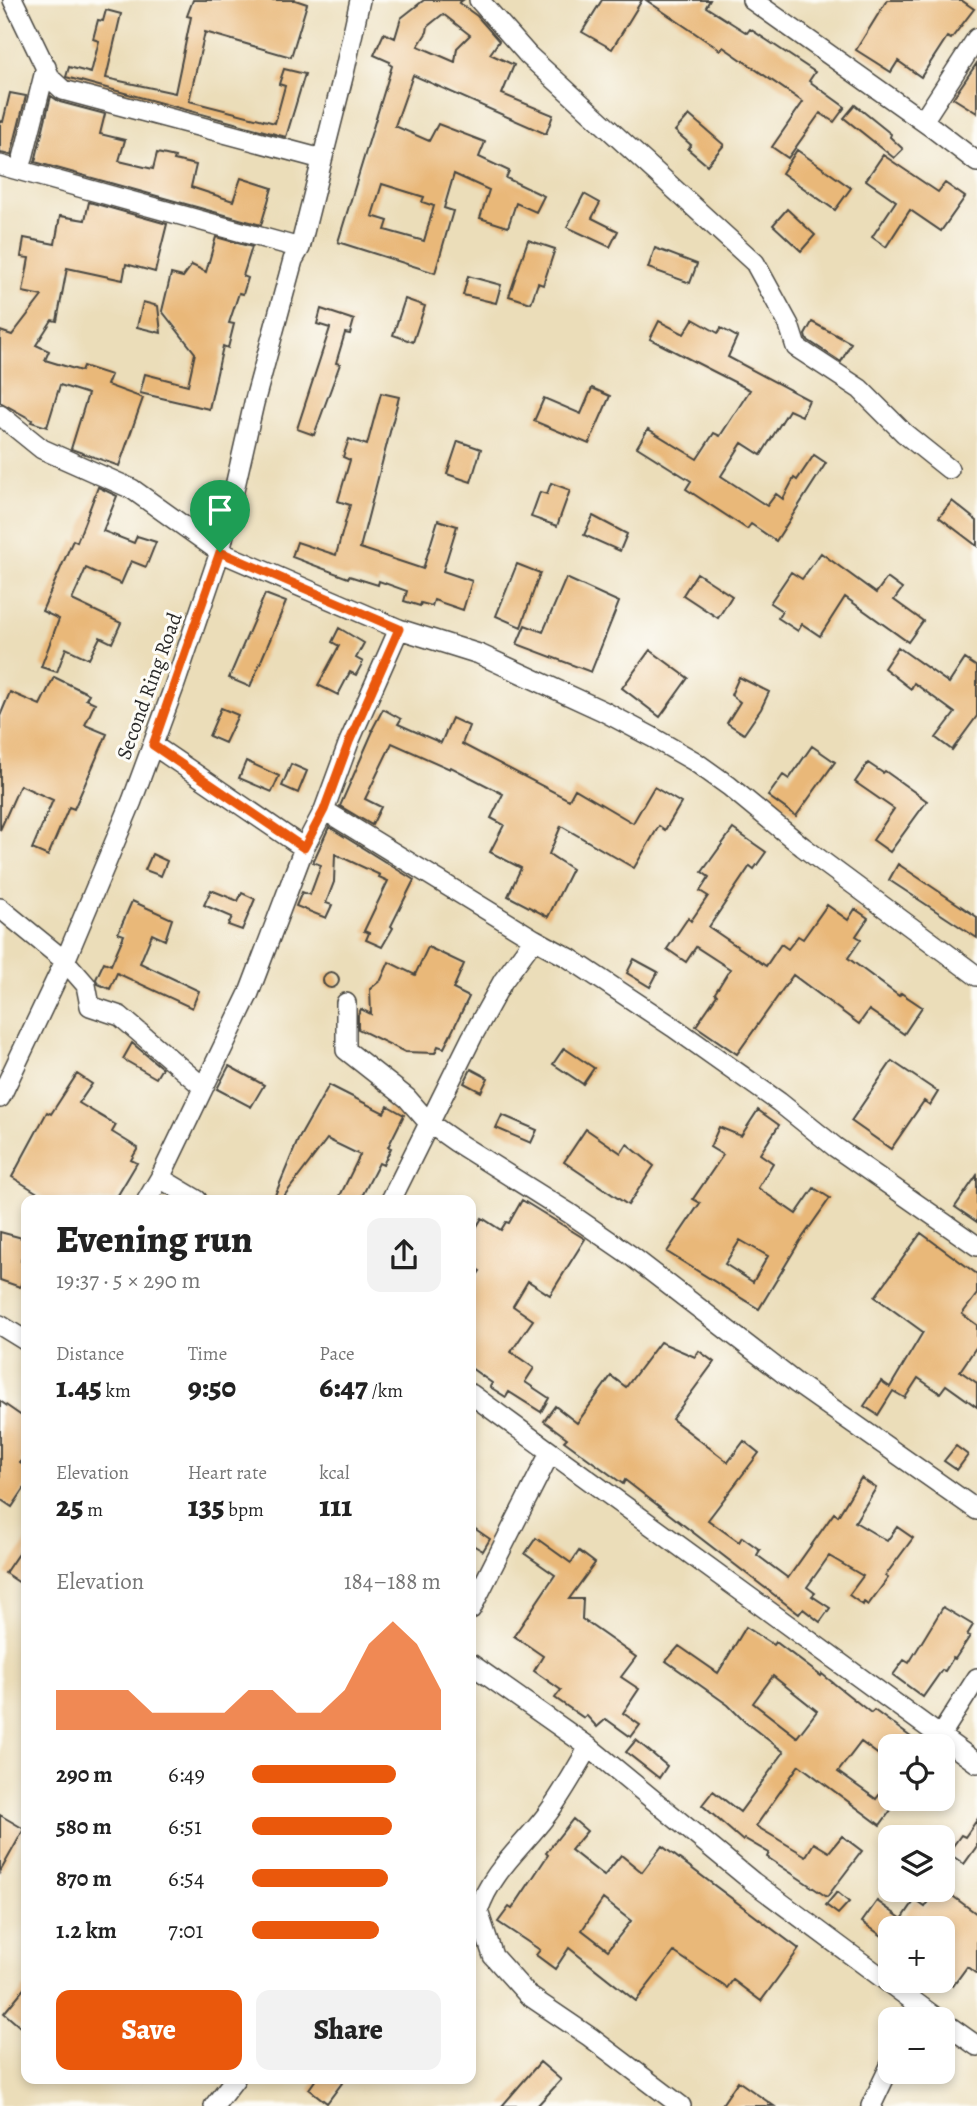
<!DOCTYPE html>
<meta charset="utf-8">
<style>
body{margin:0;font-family:Alegreya,serif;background:#f2f2f2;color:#222;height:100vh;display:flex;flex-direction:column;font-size:26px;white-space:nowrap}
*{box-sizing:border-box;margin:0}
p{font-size:23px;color:#767676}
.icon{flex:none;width:38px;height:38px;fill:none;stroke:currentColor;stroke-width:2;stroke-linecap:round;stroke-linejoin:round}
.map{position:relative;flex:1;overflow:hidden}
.drawer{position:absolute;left:21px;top:1195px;width:455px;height:889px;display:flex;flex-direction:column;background:#fff;border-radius:14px;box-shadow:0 4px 10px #0003}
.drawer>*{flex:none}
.fabs{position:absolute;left:878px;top:1734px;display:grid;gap:14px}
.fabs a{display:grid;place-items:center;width:77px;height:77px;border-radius:14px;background:#fff;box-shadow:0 4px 10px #0003;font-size:35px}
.pin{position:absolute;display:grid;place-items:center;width:60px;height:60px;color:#fff;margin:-72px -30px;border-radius:50% 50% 50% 0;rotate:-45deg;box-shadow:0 0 7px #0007}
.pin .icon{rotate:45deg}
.round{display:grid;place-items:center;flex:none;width:74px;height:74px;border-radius:14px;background:#f2f2f2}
.headline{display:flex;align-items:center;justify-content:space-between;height:119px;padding:0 35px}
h1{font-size:38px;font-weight:800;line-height:52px}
.stats{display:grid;grid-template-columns:repeat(3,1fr);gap:10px;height:119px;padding:7px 35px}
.stats div{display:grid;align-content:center}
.stats b{font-size:30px;font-weight:800}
.stats small{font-size:19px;font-weight:400}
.stats p{font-size:19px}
.chart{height:196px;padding:14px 35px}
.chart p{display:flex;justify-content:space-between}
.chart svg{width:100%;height:126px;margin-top:7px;fill:#ea580c;opacity:.7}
.primary-button{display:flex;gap:14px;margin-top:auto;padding:14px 35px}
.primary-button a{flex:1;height:80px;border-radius:14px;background:#ea580c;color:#fff;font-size:28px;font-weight:800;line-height:80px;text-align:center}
.primary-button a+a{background:#f2f2f2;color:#222}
ul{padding:0 35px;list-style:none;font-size:23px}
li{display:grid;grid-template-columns:112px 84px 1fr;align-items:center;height:52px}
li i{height:18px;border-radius:9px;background:#ea580c}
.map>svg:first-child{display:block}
.building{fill:#e9b879;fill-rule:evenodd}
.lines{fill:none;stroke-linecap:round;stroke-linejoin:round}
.minor-casing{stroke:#484640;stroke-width:22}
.minor{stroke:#fff;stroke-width:19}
.route-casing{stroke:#fff;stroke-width:14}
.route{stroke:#ea580c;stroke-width:9}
.labels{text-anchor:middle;stroke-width:6;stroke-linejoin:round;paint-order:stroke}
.street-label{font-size:21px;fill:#2b2b2b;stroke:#fdfcf7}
</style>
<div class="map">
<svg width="977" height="2106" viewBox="0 0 977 2106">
<rect width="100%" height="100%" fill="#fdfcf7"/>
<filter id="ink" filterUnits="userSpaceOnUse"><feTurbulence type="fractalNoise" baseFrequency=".0143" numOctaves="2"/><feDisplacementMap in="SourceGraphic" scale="14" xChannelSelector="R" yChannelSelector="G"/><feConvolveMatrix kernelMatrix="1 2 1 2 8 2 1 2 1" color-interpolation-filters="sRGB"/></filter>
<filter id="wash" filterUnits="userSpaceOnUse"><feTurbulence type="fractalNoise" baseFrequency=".00686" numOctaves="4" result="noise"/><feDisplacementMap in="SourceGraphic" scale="28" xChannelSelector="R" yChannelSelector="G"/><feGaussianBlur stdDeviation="1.57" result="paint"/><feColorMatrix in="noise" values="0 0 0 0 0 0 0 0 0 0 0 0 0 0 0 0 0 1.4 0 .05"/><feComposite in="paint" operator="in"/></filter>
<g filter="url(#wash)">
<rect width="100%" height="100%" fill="#ebddb9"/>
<g id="blocks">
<path class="building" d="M193 0H295L307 4 291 57 205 32 189 101 275 123 285 86 279 84 284 69 305 74 286 137 66 77 69 67 91 73 99 41 93 39 98 20 103 21 106 10 121 14 106 78 175 93 191 17 187 16Z
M424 0H463L459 3 477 16 499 41 490 54 514 65 502 94 553 115 546 134 413 75 395 126 429 141 438 124 485 142 479 157 509 171 506 178 544 196 536 212 516 203 508 227 480 218 489 190 454 174 444 208 453 211 435 273 338 242 392 66 389 64 390 62 374 55 384 33 395 38 401 18ZM443 14 470 35 457 48 455 62 418 46 427 32 428 26ZM382 184 424 197 422 202 434 206 424 241 385 230 388 221 372 216Z
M602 0H642L612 49 582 32Z
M646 0H710L706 7 747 33 750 29 815 72 809 81 845 107 834 122 820 113 788 158 772 147 803 102 723 47 720 50Z
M887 0H961L974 9 951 39 947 37 921 77 898 61 891 72 856 50Z
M977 63V113L953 98Z
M10 93 26 96 11 155 0 153V121L3 122Z
M51 96 60 102 105 114 100 134 125 140 119 161 153 169 157 153 175 157 174 160 196 165 191 187 233 201 241 178 272 188 261 225 35 162Z
M855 105 891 134 890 137 903 149 894 158 844 118Z
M689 115 724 145 707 165 688 149 691 145 675 131Z
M797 150 851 188 835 210 782 173Z
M883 155 938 192 945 183 965 197 941 231 910 210 886 247 872 237 896 201 866 180Z
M584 194 600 203 592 218 618 231 610 247 567 227Z
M89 202 167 224 155 272 126 264 123 280 67 268 57 321 52 320 36 345 49 351 45 360 81 371 83 366 111 375 107 385 143 398 119 466 71 449 88 394 60 385 47 427 31 422 32 420 0 402V331L12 335 42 296 23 292 29 258 21 257 24 238 55 244 60 216 85 220Z
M787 209 815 235 801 251 773 225Z
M216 237 252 247 243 276 248 278 243 294 239 293 229 323 234 324 228 348 223 346 209 409 140 393 145 374 188 385 195 353 162 311 171 274 183 277 192 265 206 272Z
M528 240 555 249 543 285 538 283 531 303 509 296Z
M655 248 697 264 690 283 648 268Z
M468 276 501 285 496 303 463 295Z
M405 299 425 306 413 342 393 335Z
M143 302 158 306 161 333 137 327Z
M321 309 354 320 350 334 345 333 336 363 340 364 314 435 297 429 330 328 317 324Z
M693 319 718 333 721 328 737 337 728 357 809 400 802 416 789 410 761 455 742 443 721 476 767 506 776 494 783 499 794 478 797 480 814 455 826 463 776 541 751 524 747 529 686 489 691 481 637 447 648 429 697 459 714 433 720 436 750 390 650 339 659 321 684 334Z
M812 322 851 343 841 362 806 339 805 335Z
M592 388 610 396 589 444 534 421 544 398 581 414Z
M381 393 399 397 360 548 423 569 438 520 457 526 443 571 472 581 463 610 434 600 432 606 421 603 420 606 404 601 407 591 379 581 378 585 349 576 348 578 292 557 297 542 336 555 350 505 338 501 350 460 343 457 349 439 367 445Z
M458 441 481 449 471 482 447 474Z
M551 483 570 490 557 526 531 517 540 492 547 494Z
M98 487 117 496 103 531 134 543 137 536 156 542 146 567 131 561 121 584 86 568 72 600 121 623 112 643 100 637 89 659 66 648 57 672 41 667 59 619 42 611 73 540 77 542Z
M952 501 977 521V546L939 517Z
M593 516 627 534 620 551 584 535Z
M821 553 876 593 887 578 902 589 894 600 923 621 908 642 845 597 820 636 802 624 798 631 778 618 782 611 770 603 791 572 802 579Z
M517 564 540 573 521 627 496 616Z
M697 573 732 596 718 618 683 595Z
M566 578 619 602 591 672 517 644 525 625 543 632Z
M265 594 286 602 250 687 229 678Z
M339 628 364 643 356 658 363 662 356 675 350 672 338 695 318 685 339 646 332 642Z
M898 647 949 683 965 659 977 667V716L952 750 936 738 955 713 914 683 911 689 884 668Z
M650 650 688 678 660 717 622 688Z
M54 677 89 694 86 699 95 703 85 725 107 734 74 809 69 807 48 856 32 849 53 800 20 785 0 830V716L10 692 40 705Z
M739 677 769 692 761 709 744 734 727 723 740 702 731 695Z
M221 708 238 715 225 743 209 736Z
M383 709 401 719 398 724 441 743 452 718 469 726 462 744 569 800 575 789 633 823 654 787 681 803 665 830 659 826 634 868 561 826 549 854 572 869 548 917 508 896 521 868 490 852 504 825 491 818 503 794 451 767 450 769 392 743 365 799 381 807 372 825 340 806 373 731 372 730Z
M812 746 835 762 796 816 768 796 783 775 789 779Z
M246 761 279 776 272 792 239 778Z
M868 763 883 773 885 771 927 801 890 852 873 840 894 809 855 782Z
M291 764 307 771 298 793 282 786Z
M329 827 414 880 391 926 393 928 382 947 366 940 369 933 364 931 388 881 379 877 380 875 335 854 334 882 326 903 332 905 326 918 296 906 302 892 310 895 321 865 313 862Z
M733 829 766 852 754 869 750 866 709 927 766 966 781 944 788 949 798 936 803 939 827 905 848 920 855 909 868 918 856 936 861 939 848 958 899 996 901 993 922 1007 904 1034 869 1010 859 1024 793 975 737 1054 696 1026 717 995 715 993 730 969 696 947 686 962 667 949 688 918 691 921 708 896 700 891 709 877 702 872Z
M152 854 167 861 161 876 145 870Z
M898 864 977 917V938L889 880Z
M211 890 238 901 242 893 255 899 242 930 228 925 232 917 204 905Z
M132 901 172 919 165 940 152 934 140 963 199 991 192 1008 117 973 110 989 98 984 96 979 104 962 111 965 124 935 118 933Z
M428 947 464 964 453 989 469 997 444 1048 438 1046 435 1053 405 1052 358 1029V1015L361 1009 371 1014 370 989 381 980 389 962 415 975Z
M634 959 658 972 650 987 627 973Z
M323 980a8 8 0 1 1 16 0a8 8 0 1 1-16 0Z
M132 1043 162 1068 156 1078 123 1059Z
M564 1048 594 1068 583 1084 553 1064Z
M892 1061 938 1092 930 1105 924 1101 891 1149 851 1121Z
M229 1066 264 1085 251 1107 217 1089Z
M471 1069 488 1078 481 1092 464 1083Z
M77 1074 92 1084 79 1103 116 1125 112 1132 138 1148 131 1160 137 1163 115 1200H49L12 1177 47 1112 51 1114Z
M329 1085 384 1113 388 1106 404 1115 388 1147 391 1148 383 1165 379 1163 360 1200H338L360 1155 327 1139 281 1200H273L298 1140Z
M758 1110 779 1125 760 1154 773 1163 758 1188 796 1214 814 1188 830 1198 800 1241 759 1309 667 1252 700 1203 693 1199 723 1155 710 1147 719 1127 741 1136ZM740 1240 768 1256 753 1282 725 1264Z
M502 1115 537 1130 531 1143 496 1128Z
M586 1129 621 1153 627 1144 654 1166 628 1205 564 1162Z
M977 1175V1222L955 1207Z
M522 1200 585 1239 550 1295 528 1281 513 1306 533 1320 511 1352 534 1368 525 1382 549 1398 541 1412 509 1392 506 1397 490 1387 492 1383 471 1368V1284L480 1271 471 1265V1236L482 1218 501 1230 506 1222 509 1223Z
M0 1232 26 1239 21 1261 26 1263V1280L23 1279 20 1287 0 1280Z
M921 1233 977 1274V1294L962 1314 977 1325V1346L960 1371 977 1383V1407L946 1385 940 1393 918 1378 905 1398 893 1391 878 1415 864 1406 881 1381 890 1387 923 1332 875 1297Z
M660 1342 695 1357 699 1351 714 1362 672 1419 728 1462 744 1441 759 1453 708 1520 739 1542 742 1537 760 1550 757 1555 788 1578 834 1513 838 1516 861 1478 876 1488 855 1522 887 1541 897 1527 913 1538 885 1576 888 1578 868 1605 864 1602 863 1605 849 1595 863 1576 829 1556 807 1587 815 1593 812 1596 830 1608 820 1622 803 1609 799 1614 625 1480 623 1484 564 1441 567 1438 544 1421 555 1406 577 1423 611 1376 626 1387Z
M0 1401 26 1419V1453L20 1463 26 1467V1486L12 1507 0 1499Z
M956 1446 968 1455 957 1470 944 1461Z
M471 1526 490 1539 483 1551 471 1544Z
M536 1538 571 1563 579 1551 595 1563 569 1599H583L582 1619 636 1657 621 1677 639 1689 623 1713 640 1725 631 1737 606 1719 597 1727 586 1715 584 1718 555 1698 561 1690 534 1671 543 1656 514 1636 555 1575 525 1554Z
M26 1542V1587L5 1573Z
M943 1607 973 1625 967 1635 970 1636 955 1659 953 1658 945 1671 942 1670 923 1697 893 1675 904 1660 909 1663Z
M746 1627 774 1645 776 1642 821 1676 822 1674 871 1713 874 1710 923 1746H891V1764L861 1742 838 1772 876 1799 891 1779V1799H899L880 1825 799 1765 756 1826 806 1856 814 1843 829 1852 842 1836 862 1851 827 1897 767 1857 769 1853 745 1839 743 1841 702 1805 713 1791 740 1812 784 1752 745 1722 728 1705 666 1661 679 1646 718 1673ZM773 1676 817 1711 797 1737 753 1703Z
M636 1740 667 1766 659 1778 626 1752Z
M0 1815 24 1829 0 1872Z
M573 1819 587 1831 571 1850 604 1876 621 1855 642 1872 662 1846 799 1949 761 2001 733 1980 727 1988 674 1952 636 2001 569 1948 555 1969 536 1955 540 1950 498 1922 509 1907 512 1909 548 1855 546 1853ZM603 1899 631 1921 608 1950 582 1930Z
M977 1820V1846L964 1864 948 1853 961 1835 965 1837Z
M943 1889 977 1914V1974L967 1967 953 1986 943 1979V1928H891V1942L862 1922 877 1901 902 1919 915 1900 925 1907 937 1890Z
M837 1892 849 1902 838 1914 826 1905Z
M26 1986V2032L4 2013Z
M540 2062 561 2080 537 2106H502Z
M316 2079H345L327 2103 309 2089Z
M738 2081 774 2106H721Z"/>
</g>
</g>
<g filter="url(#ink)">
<use href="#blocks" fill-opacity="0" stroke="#484640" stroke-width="2"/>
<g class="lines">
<g class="minor-casing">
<path id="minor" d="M13 0 51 79 63 90 322 159
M479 0 528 55 755 263 789 325 796 347 860 389 904 433 949 469
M752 0 934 129 977 162
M923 121 977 38
M0 165 300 248
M20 170 46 67
M0 415 42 449 132 489 220 552 399 629 479 654 603 711 652 737 694 761 729 786 803 847 977 976
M153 745 304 848
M324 810 534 939 569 958 673 1027 779 1102 835 1147 977 1246
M0 908 65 961 86 985 90 1006 120 1016 203 1087
M346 1003V1050L407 1098 429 1123 456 1142 569 1213 630 1255 796 1383 977 1510
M0 1098 65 961 132 801 174 687 220 552 254 403 293 260 300 248 345 69 360 0
M160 1178 197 1200
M147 1200 160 1178 249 993 304 848 324 810 349 742 399 629
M391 1200 472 1037 503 981 534 939
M0 1325 26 1341
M471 1394 977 1763
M471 1609 550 1453
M471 1664 589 1747 753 1882 939 2020
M940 1736 977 1678
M589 1747C575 1771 562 1795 545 1817 521 1848 491 1872 478 1911L493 1956 528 1995 590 2037 681 2106
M943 2022 977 2046
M214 2106 235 2079
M871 2106 891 2064"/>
</g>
<use href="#minor" class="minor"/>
</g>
</g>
<g class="lines" filter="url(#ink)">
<g class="route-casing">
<path id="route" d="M220 552 399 629 349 742 324 810 304 848 153 745Z"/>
</g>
<use href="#route" class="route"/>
</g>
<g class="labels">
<g class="street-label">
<text transform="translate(149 686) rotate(-70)" y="7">Second Ring Road</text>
</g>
</g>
</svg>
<div class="fabs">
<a><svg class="icon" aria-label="locate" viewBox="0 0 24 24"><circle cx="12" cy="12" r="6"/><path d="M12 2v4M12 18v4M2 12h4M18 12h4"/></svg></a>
<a><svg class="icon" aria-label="layers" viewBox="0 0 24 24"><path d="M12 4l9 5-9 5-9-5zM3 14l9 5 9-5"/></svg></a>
<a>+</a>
<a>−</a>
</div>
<div class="pin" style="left:220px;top:552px;background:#1e9e55"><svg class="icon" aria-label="arrive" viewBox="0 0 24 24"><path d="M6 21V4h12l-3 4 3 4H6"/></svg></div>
<section class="drawer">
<div class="headline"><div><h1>Evening run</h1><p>19:37 · 5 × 290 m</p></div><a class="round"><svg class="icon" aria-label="share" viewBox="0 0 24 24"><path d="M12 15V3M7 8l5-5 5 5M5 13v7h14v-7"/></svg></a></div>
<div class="stats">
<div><p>Distance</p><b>1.45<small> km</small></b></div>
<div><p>Time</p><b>9:50</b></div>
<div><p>Pace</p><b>6:47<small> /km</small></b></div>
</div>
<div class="stats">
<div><p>Elevation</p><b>25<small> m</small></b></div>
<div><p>Heart rate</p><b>135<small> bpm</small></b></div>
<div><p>kcal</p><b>111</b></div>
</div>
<div class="chart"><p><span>Elevation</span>184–188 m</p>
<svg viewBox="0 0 160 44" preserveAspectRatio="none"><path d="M0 44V30L10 30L20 30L30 30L40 38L50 38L60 38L70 38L80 30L90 30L100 38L110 38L120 30L130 14L140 6L150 14L160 30V44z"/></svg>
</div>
<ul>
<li><b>290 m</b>6:49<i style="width:76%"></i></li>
<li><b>580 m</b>6:51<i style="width:74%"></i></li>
<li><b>870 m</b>6:54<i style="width:72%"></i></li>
<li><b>1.2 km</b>7:01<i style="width:67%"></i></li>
</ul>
<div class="primary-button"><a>Save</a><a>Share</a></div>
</section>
</div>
